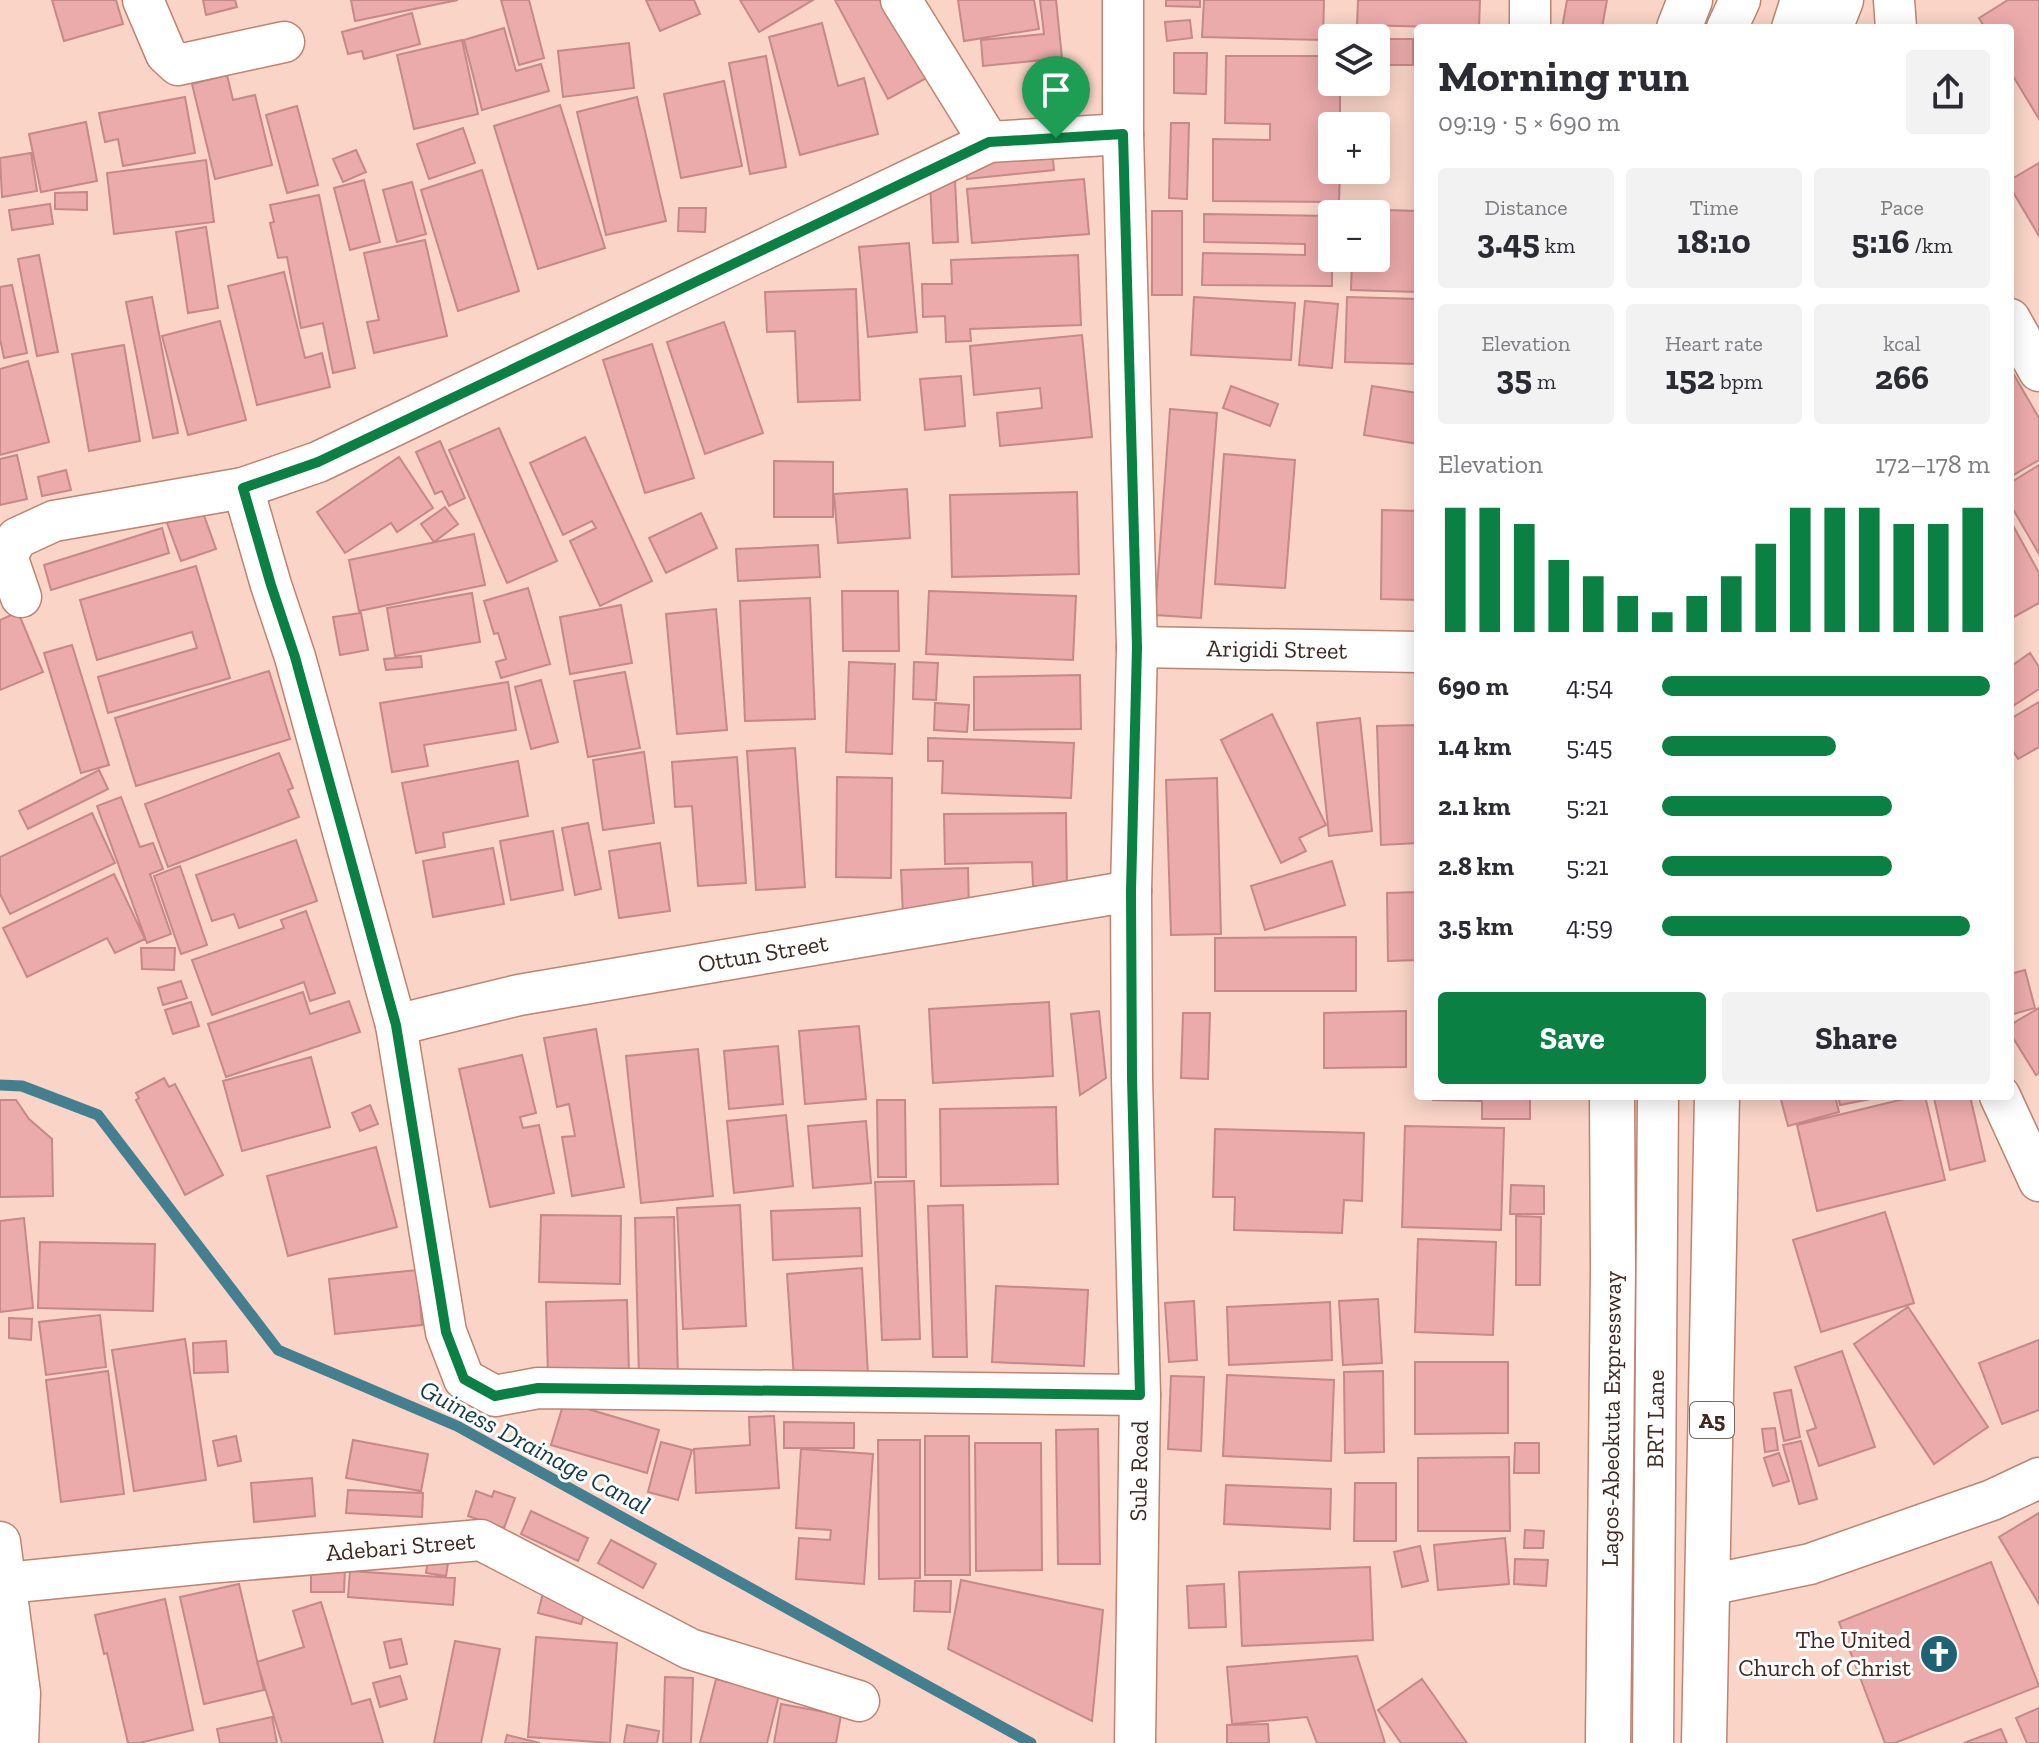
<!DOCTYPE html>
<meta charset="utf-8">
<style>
body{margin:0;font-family:"Zilla Slab",serif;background:#f2f2f3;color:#2b2b33;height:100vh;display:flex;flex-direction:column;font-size:30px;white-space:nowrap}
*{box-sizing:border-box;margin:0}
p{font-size:26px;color:#7c7c81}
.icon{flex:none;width:44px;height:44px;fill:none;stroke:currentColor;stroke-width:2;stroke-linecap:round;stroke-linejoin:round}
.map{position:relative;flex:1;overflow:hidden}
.sheet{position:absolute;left:1414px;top:24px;width:600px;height:1076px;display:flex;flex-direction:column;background:#fff;border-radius:8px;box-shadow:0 4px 20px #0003}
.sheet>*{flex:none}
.tools{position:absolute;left:1318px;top:24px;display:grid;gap:16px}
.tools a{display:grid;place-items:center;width:72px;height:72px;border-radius:8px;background:#fff;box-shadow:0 4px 20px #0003;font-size:40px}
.pin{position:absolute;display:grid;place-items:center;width:68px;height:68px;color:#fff;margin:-82px -34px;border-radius:50% 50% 50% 0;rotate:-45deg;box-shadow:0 0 8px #0007}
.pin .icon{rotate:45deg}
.round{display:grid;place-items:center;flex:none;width:84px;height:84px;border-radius:8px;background:#f2f2f3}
.headline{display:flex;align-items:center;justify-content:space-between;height:136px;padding:0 24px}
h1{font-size:44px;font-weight:800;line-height:60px}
.figures{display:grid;grid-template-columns:repeat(3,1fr);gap:12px;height:136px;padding:8px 24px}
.figures div{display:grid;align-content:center;border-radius:8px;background:#f2f2f3;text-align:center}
.figures b{font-size:34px;font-weight:800}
.figures small{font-size:22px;font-weight:400}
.figures p{font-size:22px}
.chart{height:224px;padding:16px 24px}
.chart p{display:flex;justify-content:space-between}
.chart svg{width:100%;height:144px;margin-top:8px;stroke:#0b8043;stroke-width:6}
.cta{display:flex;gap:16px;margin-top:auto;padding:16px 24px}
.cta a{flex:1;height:92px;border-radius:8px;background:#0b8043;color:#fff;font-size:32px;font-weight:800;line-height:92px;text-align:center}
.cta a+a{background:#f2f2f3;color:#2b2b33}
ul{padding:0 24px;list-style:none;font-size:26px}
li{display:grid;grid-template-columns:128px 96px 1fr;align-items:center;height:60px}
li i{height:20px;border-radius:10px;background:#0b8043}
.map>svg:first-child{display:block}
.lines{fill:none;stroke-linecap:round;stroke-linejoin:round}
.stream{stroke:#447f8f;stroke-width:11}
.building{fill:#ebabaa;stroke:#c68888;stroke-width:2}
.minor-casing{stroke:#bd8471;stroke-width:43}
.highway-casing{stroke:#bd8471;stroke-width:47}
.minor{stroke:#fff;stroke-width:40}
.highway{stroke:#fff;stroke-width:44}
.route-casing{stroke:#fff;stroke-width:16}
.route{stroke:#0b8043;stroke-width:10}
.labels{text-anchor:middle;stroke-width:6;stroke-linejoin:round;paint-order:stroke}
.shield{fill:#fefefe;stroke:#786863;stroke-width:2}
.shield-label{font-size:22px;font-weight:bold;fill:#3f2820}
.street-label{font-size:24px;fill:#3f2820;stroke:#fefefe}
.poi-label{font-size:24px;fill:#3f2820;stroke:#fefefe;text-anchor:end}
.water-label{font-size:26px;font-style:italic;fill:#113c47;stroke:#fefefe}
</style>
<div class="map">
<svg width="2039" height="1743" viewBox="0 0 2039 1743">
<rect width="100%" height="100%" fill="#f9d4c7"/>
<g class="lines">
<path class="stream" d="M0 1085 22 1086 98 1115 278 1350 457 1426 1031 1743"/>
</g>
<path class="building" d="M52 0H116L123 24 64 41Z
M203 0H235L237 7 206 15Z
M351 0H458L355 21Z
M501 0H529L544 58 519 65Z
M646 0H694L700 14 660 31Z
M740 0H813L759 32Z
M835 0H892L932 75 888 99Z
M958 0H1034L1039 29 964 41Z
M1040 0H1056L1062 58 983 66 981 40 1044 34Z
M1166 0H1200V7L1166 6Z
M1204 0H1324L1323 40 1202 37Z
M1358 0H1480L1479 28 1357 25Z
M1567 0H1607L1602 28H1562Z
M2008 0H2039V119L2010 71V28H1985L1979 18Z
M412 13 420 44 364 59 362 51 348 54 342 32Z
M1190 20 1192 38 1167 41 1165 22Z
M822 23 838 86 864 78 878 134 800 155 769 37Z
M504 28 516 71 541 64 549 91 482 110 464 40Z
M1376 39H1413V65H1376Z
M462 40 478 114 414 129 397 55Z
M629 43 634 88 563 97 558 51Z
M1174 53H1207L1206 94 1174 93Z
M766 56 786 167 750 174 729 63Z
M1226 56H1332V82H1340V126H1332V170H1340L1339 202 1213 201V139L1270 140V124L1225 123Z
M227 75 233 100 255 95 272 165 215 179 192 84Z
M724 81 742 166 681 178 664 94Z
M185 97 195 153 123 166 118 139 105 142 99 113Z
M637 97 666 221 606 235 577 112Z
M560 105 605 248 538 269 494 126Z
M297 106 318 185 287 193 266 115Z
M86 122 97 181 41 192 29 134Z
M1171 123H1189L1187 199 1169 198Z
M463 128 475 163 429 179 417 144Z
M1052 148 1054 170 967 179 965 157Z
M356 150 366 172 343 182 333 159Z
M31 153 37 191 2 197 0 158Z
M206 160 214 222 114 234 107 173Z
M2039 163V236L2010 187V180Z
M482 170 519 291 458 311 421 190Z
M1084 179 1089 234 972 243 967 189Z
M364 180 380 242 350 250 334 188Z
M955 180 958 242 933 243 930 181Z
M412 182 426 234 397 242 383 190Z
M87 192V210L55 209V193Z
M319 195 355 368 333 373 323 323 301 328 287 257 278 258 270 223 274 222 270 205Z
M50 204 53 224 12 230 9 210Z
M679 208H706L705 232 678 231Z
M1353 209 1418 211V292L1351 290 1352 258H1376V214H1353Z
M1152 211H1182V295H1152Z
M1204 214 1332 216V286L1202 285 1203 253 1305 255V244L1204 242Z
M206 227 218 308 188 313 176 232Z
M425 240 447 336 374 353 367 322 379 320 364 253Z
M909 243 917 332 868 337 859 247Z
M39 255 58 352 37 356 18 259Z
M1078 255 1081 325 970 329 971 341 946 342 945 316 923 317 922 284H952L951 260Z
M284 272 305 358 322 353 330 387 257 405 228 286Z
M12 285 27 353 4 358 0 339V287Z
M856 289 860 400 798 402 795 331 767 332 765 292Z
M152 297 178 433 153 438 126 302Z
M1194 297 1295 303 1291 360 1191 355Z
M1347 297 1418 299V364L1345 362Z
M1305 301 1338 304 1332 368 1299 365Z
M220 321 246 420 188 435 162 336Z
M724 322 763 433 705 454 667 342Z
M1082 335 1092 437 1000 446 997 413 1042 408 1040 388 974 395 970 346Z
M652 344 694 478 645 493 603 360Z
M124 345 140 441 89 451 72 354Z
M28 361 49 442 0 455V369Z
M2010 368 2039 418V460L2010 477Z
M961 376 965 426 925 430 920 379Z
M1231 386 1278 404 1270 426 1223 408Z
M1372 386 1418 393V444L1364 435Z
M1170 409 1217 413 1201 618 1155 615Z
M499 428 557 561 507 583 449 450Z
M585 437 652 581 600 606 570 541 596 528 592 521 563 535 530 463Z
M440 441 465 498 449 506 442 491 435 494 416 452Z
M1224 454 1295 460 1285 588 1215 584Z
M17 455 27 499 0 505V459Z
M399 457 433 508 397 532 391 523 345 553 317 512Z
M774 461 833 462V517H774Z
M2039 465V554L2010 504V483Z
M66 470 71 490 42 496 38 477Z
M907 489 910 538 838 543 834 494Z
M1077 492 1079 574 952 577 950 495Z
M201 507 216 549 181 561 166 520Z
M445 507 458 524 434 542 421 524Z
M1382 510 1418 511V600L1381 599Z
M701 513 717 548 666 573 649 538Z
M2010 520 2039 573V603L2010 619Z
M162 528 169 553 51 590 44 565Z
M474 534 485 585 359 611 349 560Z
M818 545 820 577 738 581 736 549Z
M196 566 230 678 108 713 98 677 197 648 192 632 97 660 80 600Z
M528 588 550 664 501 678 496 662 506 659 498 633 494 634 484 601Z
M842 591H898L899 651H843Z
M929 591 1076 596 1073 660 926 654Z
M472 593 480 642 395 656 387 608Z
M810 598 815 719 745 721 740 601Z
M621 605 632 663 570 674 560 617Z
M716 609 727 730 677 734 666 614Z
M18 612 43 672 0 690V620Z
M361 613 368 650 340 655 333 617Z
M72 645 109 765 81 773 44 653Z
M2030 653 2039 667V689L2010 708V667Z
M421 656 422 667 386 670 384 659Z
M849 662 895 664 892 754 846 752Z
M914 662 938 663 936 700 913 699Z
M269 671 290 739 136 786 115 718Z
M625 672 640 748 588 757 574 681Z
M1080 675 1081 729 974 730V677Z
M541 680 558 742 531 749 515 687Z
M508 682 516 730 424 745 428 766 392 772 380 703Z
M2039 702V747L2018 759 2010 746V719Z
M935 703 969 705 967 732 934 730Z
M1272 714 1326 825 1299 838 1306 851 1281 863 1221 740Z
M1360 718 1372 831 1329 836 1317 723Z
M1418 725V843L1381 845 1377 726Z
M928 738 1074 743 1071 798 942 793 943 761H928Z
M795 748 805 887 756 890 747 751Z
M644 752 654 823 603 830 593 760Z
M279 753 293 788 288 790 299 817 168 867 145 804Z
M737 757 746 883 698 886 692 806 675 807 672 762Z
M518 761 528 816 443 833 445 847 416 853 402 783Z
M99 770 108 789 28 829 19 811Z
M837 777 892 778 891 878 836 877Z
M1217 778 1221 934 1171 935 1166 780Z
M121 797 140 847 153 843 163 869 150 874 171 934 147 943 97 806Z
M92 813 115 863 10 914 0 894V857Z
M1066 813 1067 886H1033L1032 862 945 864 944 814Z
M588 823 601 889 575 895 562 828Z
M553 831 563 890 511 900 500 841Z
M296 840 317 901 239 928 234 914 212 921 196 875Z
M660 843 670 911 619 918 609 851Z
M493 848 504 904 433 917 423 861Z
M1332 861 1345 905 1265 930 1251 886Z
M180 866 207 945 181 954 154 876Z
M968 868 969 912 903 915 901 870Z
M114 874 145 939 115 953 107 938 27 977 3 928Z
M1418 892V960L1388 961 1387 893Z
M306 911 335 993 310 1001 304 982 212 1015 192 960 284 928 281 920Z
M1356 937V991H1215V938Z
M141 948H175L174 970 142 969Z
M2025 970 2035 1008 2010 1015V974Z
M181 981 187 998 163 1005 158 988Z
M303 992 310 1014 349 1001 360 1032 226 1077 208 1024Z
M191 1002 199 1026 173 1034 165 1010Z
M1049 1002 1053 1076 933 1083 929 1009Z
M2039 1008V1073L2036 1075 2010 1033V1025Z
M1099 1011 1106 1078 1080 1095 1071 1014Z
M1406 1011V1067L1324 1068V1013Z
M1183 1013H1210L1208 1079 1181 1078Z
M859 1026 866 1099 805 1104 799 1031Z
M596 1029 624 1187 572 1196 562 1137 575 1136 569 1104 557 1107 544 1038Z
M778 1046 783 1104 729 1109 724 1051Z
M698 1049 713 1196 641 1203 626 1056Z
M522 1055 536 1113 520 1117 523 1128 539 1125 554 1193 490 1207 459 1069Z
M311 1057 330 1127 242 1151 223 1081Z
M164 1078 169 1087 175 1084 223 1175 185 1195 136 1100 139 1098 136 1093Z
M1433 1096H1530V1119H1482V1101L1433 1100Z
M1780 1096H1835L1839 1112 1788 1126Z
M1838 1096H1886L1840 1105Z
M1916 1096H1925L1945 1180 1817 1211 1797 1125Z
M1944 1096H1970L1985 1161 1950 1170 1934 1098Z
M0 1100H16L29 1119 52 1139 53 1196 0 1197Z
M877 1100H905L906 1177H878Z
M370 1105 378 1124 360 1131 352 1113Z
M1056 1107 1058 1184 941 1186 940 1109Z
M786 1115 793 1186 734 1193 727 1121Z
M866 1121 871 1183 813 1188 808 1126Z
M1405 1126 1504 1128 1501 1230 1402 1227Z
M1215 1129 1364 1133 1362 1201 1344 1200 1342 1233 1234 1230 1235 1197H1213Z
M376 1147 397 1227 288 1256 267 1176Z
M914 1181 920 1339 882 1340 875 1182Z
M1511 1185 1544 1186V1214H1510Z
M740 1205 746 1326 683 1329 677 1208Z
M963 1205 967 1357H933L928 1206Z
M860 1208 862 1256 773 1260 771 1211Z
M1885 1212 1914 1303 1821 1332 1793 1240Z
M541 1215 621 1216 620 1284 539 1282Z
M1516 1216 1541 1217 1540 1285H1516Z
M674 1217 678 1378 639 1379 635 1218Z
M24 1218 33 1308 0 1312V1221Z
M1418 1239 1496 1242 1493 1335 1415 1332Z
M40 1242 155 1244 153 1311 38 1308Z
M862 1268 868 1375 794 1379 787 1274Z
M417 1270 422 1325 335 1334 329 1279Z
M996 1286 1088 1290 1084 1366 992 1362Z
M1378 1299 1382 1363 1343 1365 1339 1301Z
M627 1300 629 1373 548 1375 546 1302Z
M1194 1301 1197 1360 1169 1362 1165 1303Z
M1330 1302 1332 1360 1229 1365 1227 1307Z
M1908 1307 1988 1427 1934 1464 1854 1344Z
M100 1315 106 1367 46 1375 39 1322Z
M9 1318 32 1319 31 1340 9 1338Z
M185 1339 206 1480 134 1491 112 1350Z
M2039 1340V1410L2002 1424 1979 1363Z
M226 1341 228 1372 194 1373 193 1343Z
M1842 1351 1875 1447 1819 1466 1807 1431 1816 1428 1795 1367Z
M1415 1362H1508V1433L1415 1434Z
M108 1371 124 1494 61 1502 46 1380Z
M1383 1371 1384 1452 1345 1453 1344 1372Z
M1227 1375 1334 1380 1331 1461 1223 1456Z
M1171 1376 1204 1377 1201 1451 1168 1449Z
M1791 1390 1800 1437 1784 1441 1774 1393Z
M564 1402 659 1430 647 1473 551 1445Z
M774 1416 779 1488 696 1493 694 1449 750 1445 749 1417Z
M784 1422 854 1423V1448H784Z
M1775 1428 1778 1450 1765 1452 1762 1429Z
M1098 1429 1100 1564H1058L1056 1430Z
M236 1436 241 1461 218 1466 213 1441Z
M925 1436H969L970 1575H925Z
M353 1440 428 1454 421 1491 346 1478Z
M878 1440H920V1578L879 1579Z
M1801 1441 1817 1499 1799 1504 1783 1445Z
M661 1442 692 1450 678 1500 648 1492Z
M975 1443H1041L1042 1570 976 1571Z
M1515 1443H1539V1473H1514Z
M801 1449 873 1454 864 1584 796 1579 799 1538 830 1540 831 1530 796 1528Z
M1779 1453 1789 1481 1773 1486 1764 1458Z
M1509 1457 1510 1531H1418V1458Z
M312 1478 315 1516 254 1522 251 1483Z
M1355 1483H1396V1541H1354Z
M1226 1485 1331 1489 1330 1529 1224 1524Z
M348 1490 423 1493 422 1517 346 1513Z
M476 1491 492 1497 494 1491 515 1498 504 1528 468 1516Z
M531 1511 588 1538 578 1561 521 1534Z
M2039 1513V1604L1999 1537Z
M1525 1530 1544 1531 1543 1548H1524Z
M1505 1538 1509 1584 1438 1590 1434 1545Z
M611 1540 656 1564 643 1588 598 1563Z
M1420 1546 1428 1581 1402 1587 1394 1552Z
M430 1547 450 1550 446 1576 426 1573Z
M1515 1559 1548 1560 1546 1586 1514 1584Z
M1991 1562 2039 1686 1895 1743H1885L1839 1622Z
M311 1567H345L344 1592H311Z
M1370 1567 1373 1640 1242 1646 1239 1572Z
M350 1571 455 1578 453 1605 348 1597Z
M961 1580 1103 1610 1092 1721 948 1649Z
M915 1581H951L950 1612 914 1611Z
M239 1584 264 1690 204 1704 180 1597Z
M1224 1584 1226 1627 1189 1628 1187 1586Z
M543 1593 587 1605 581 1624 538 1613Z
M165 1599 193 1730 139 1743H128L107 1653 104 1654 95 1615Z
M321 1602 352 1704 370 1699 383 1743H282L257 1662 304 1647 293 1611Z
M536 1637 617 1643 610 1743 528 1737Z
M401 1639 407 1664 390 1668 384 1642Z
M455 1641 500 1649 481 1743H434Z
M1357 1656 1385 1743H1317L1307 1717 1232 1724 1227 1667Z
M400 1676 407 1699 380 1707 373 1683Z
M665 1677 693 1678 691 1743H663Z
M716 1679 779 1695 767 1743H700Z
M1422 1679 1467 1743H1401L1378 1710Z
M781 1704 841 1715 836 1743H774Z
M2039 1708V1743H2027L2016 1718Z
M272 1717 277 1743H220L217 1729Z
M1268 1724 1269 1743H1227V1725Z
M627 1725 659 1731 657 1743H624Z
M2001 1729 2007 1743H1964Z
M507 1735 540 1743H505Z"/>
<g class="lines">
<g class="minor-casing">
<g id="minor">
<path d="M143 0 166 54 178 65 284 42"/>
<path d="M901 0 989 142"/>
<path d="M1123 0V134L1137 647 1131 891 1132 1078 1140 1395 1135 1743"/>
<path d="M1894 0 1896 28"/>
<path d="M1530 28V0"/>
<path d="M1727 28 1740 0"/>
<path d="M1792 28 1801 0"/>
<path d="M2010 319 2039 371"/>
<path d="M243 488 271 585 295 657 396 1025 446 1332 464 1379 495 1396 538 1388 1140 1395"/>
<path d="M21 597 7 556 17 538 54 521 243 488 318 462 989 142 1123 134"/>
<path id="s1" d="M1137 647 1418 652"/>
<path id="s2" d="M396 1025 519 995 1131 891"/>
<path d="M2000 1096 2039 1181"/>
<path d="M0 1542 20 1693 18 1743"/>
<path id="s3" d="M6 1583 207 1563 481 1540 690 1649 859 1701"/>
<path d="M1709 1585 1810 1564 1992 1500 2039 1478"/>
<path id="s4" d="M1653 1743 1658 1096"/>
</g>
</g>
<g class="highway-casing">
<g id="highway">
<path d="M1679 28 1690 0"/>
<path d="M1830 28 1841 0"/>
<path id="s5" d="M1608 1743 1613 1268 1612 1096"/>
<path d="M1704 1743 1717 1096"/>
</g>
</g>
<use href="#minor" class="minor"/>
<use href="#highway" class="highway"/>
</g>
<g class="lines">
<g class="route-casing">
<path id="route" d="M1123 134 1137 647 1131 891 1132 1078 1140 1395 538 1388 495 1396 464 1379 446 1332 396 1025 295 657 271 585 243 488 318 462 989 142Z"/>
</g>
<use href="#route" class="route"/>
</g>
<defs>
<g id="church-disc" transform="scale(2)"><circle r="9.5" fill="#1e6274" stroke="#fefefe"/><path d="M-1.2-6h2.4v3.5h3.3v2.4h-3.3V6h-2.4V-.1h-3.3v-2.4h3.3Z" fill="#fff"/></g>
</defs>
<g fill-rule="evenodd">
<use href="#church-disc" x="1939" y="1654"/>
</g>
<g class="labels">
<rect class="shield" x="1690" y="1402" width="44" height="36" rx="6"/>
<g class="shield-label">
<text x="1712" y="1428">A5</text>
</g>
<g class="street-label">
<text dy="8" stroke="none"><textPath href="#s1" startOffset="140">Arigidi Street</textPath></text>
<text dy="8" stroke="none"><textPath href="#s2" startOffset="374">Ottun Street</textPath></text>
<text dy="8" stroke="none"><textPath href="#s5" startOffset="324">Lagos-Abeokuta Expressway</textPath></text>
<text dy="8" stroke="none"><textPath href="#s4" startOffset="324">BRT Lane</textPath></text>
<text transform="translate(1139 1471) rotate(-89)" y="8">Sule Road</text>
<text dy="8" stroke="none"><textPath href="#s3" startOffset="396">Adebari Street</textPath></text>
</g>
<g class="poi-label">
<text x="1911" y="1648">The United<tspan x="1911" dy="28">Church of Christ</tspan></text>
</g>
<g class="water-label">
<text transform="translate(535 1447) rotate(28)" y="9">Guiness Drainage Canal</text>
</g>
</g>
</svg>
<div class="tools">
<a><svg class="icon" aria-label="layers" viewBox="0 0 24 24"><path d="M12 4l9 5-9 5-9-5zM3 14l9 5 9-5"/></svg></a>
<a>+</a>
<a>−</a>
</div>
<div class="pin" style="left:1056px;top:138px;background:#1e9e55"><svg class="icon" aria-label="arrive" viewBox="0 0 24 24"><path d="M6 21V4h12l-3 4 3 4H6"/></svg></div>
<section class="sheet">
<div class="headline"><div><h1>Morning run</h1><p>09:19 · 5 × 690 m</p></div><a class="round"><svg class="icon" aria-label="share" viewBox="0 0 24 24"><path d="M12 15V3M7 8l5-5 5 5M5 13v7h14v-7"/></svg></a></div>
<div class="figures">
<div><p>Distance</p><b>3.45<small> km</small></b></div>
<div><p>Time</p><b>18:10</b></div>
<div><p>Pace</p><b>5:16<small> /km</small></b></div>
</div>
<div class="figures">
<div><p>Elevation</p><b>35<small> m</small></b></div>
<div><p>Heart rate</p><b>152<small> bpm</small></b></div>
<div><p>kcal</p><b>266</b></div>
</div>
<div class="chart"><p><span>Elevation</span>172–178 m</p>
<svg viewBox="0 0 160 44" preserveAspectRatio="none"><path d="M5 44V6M15 44V6M25 44V11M35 44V22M45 44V27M55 44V33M65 44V38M75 44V33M85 44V27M95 44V17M105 44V6M115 44V6M125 44V6M135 44V11M145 44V11M155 44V6"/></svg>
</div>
<ul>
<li><b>690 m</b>4:54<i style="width:100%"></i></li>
<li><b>1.4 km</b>5:45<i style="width:53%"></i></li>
<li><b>2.1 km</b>5:21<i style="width:70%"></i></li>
<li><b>2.8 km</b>5:21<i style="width:70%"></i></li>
<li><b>3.5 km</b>4:59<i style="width:94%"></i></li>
</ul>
<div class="cta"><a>Save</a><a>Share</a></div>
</section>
</div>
